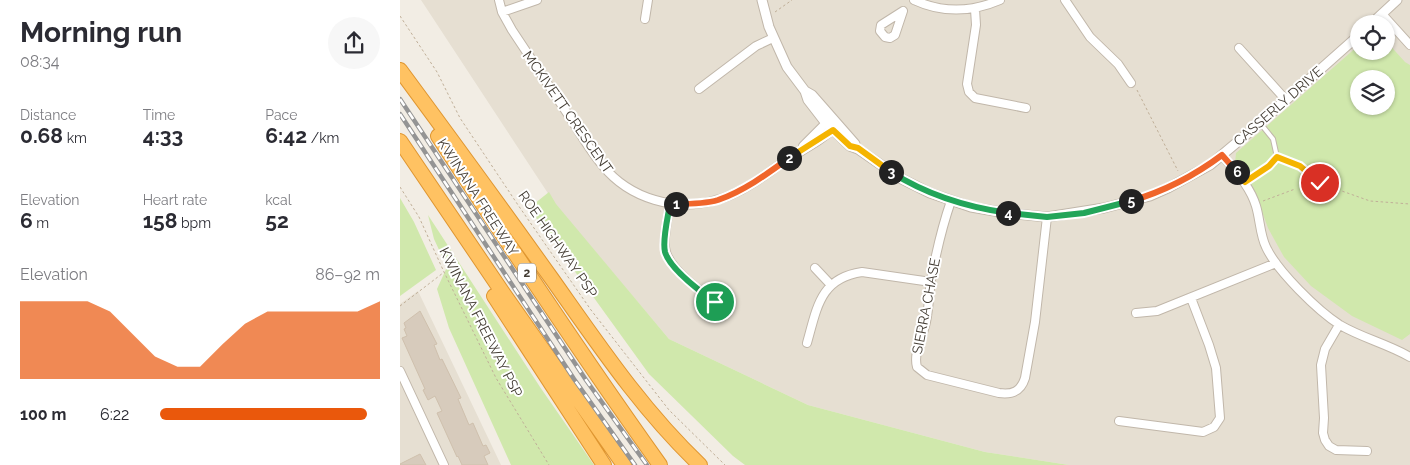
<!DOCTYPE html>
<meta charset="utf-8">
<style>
body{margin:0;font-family:Raleway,sans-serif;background:#f7f7f7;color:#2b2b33;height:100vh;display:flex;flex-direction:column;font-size:19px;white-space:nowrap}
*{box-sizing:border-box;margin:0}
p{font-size:16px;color:#7c7c81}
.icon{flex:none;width:28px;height:28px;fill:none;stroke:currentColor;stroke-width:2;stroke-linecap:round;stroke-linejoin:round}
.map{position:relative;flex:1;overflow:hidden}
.drawer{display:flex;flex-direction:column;background:#fff;width:400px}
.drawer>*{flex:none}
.fabs{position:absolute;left:950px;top:15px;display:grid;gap:10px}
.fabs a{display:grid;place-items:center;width:45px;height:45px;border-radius:50%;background:#fff;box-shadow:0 1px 4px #0004;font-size:25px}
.pin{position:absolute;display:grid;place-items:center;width:42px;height:42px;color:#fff;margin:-21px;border:2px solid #fff;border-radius:50%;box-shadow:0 1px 5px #0007}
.km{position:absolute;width:25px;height:25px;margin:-12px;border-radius:50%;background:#222;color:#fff;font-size:14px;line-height:25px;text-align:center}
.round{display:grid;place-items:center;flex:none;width:52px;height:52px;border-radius:26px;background:#f7f7f7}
.head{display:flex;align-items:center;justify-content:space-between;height:85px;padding:0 20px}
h1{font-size:28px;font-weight:700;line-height:38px}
.stats{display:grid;grid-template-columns:repeat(3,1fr);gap:8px;height:85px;padding:5px 20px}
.stats div{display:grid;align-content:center}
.stats b{font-size:21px;font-weight:700}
.stats small{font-size:14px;font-weight:400}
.stats p{font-size:14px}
.chart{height:140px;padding:10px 20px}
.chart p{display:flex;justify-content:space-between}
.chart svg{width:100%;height:90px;margin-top:5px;fill:#ea580c;opacity:.7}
ul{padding:0 20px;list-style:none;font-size:16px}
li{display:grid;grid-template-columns:80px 60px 1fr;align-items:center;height:38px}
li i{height:12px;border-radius:6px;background:#ea580c}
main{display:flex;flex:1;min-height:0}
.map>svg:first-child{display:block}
.residential{fill:#e6dfd2;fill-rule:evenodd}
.green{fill:#d0e8ac;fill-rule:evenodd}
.building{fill:#d7cbbc;stroke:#cfc0ad}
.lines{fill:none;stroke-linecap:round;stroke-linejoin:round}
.service-casing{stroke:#c1b7aa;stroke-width:6}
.minor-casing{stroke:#c1b7aa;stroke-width:10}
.tertiary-casing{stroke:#c1b7aa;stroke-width:11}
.motorway-casing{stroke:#df9631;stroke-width:16}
.path{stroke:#c0af98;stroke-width:1;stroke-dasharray:2.5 2.5;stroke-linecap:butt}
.service{stroke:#fff;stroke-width:4}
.minor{stroke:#fff;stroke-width:8}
.tertiary{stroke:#fff;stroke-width:9}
.motorway{stroke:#ffc262;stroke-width:14}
.rail-casing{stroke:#949494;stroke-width:4.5}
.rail{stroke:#fff;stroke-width:2.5;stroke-dasharray:8;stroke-linecap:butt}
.split-1-casing{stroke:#fff;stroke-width:10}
.split-2-casing{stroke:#fff;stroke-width:10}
.split-3-casing{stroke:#fff;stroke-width:10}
.split-4-casing{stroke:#fff;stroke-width:10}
.split-5-casing{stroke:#fff;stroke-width:10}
.split-6-casing{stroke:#fff;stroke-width:10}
.split-7-casing{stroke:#fff;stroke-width:10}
.split-1{stroke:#22a559;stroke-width:6}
.split-2{stroke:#f0652b;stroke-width:6}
.split-3{stroke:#f5b400;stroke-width:6}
.split-4{stroke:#22a559;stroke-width:6}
.split-5{stroke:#22a559;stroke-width:6}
.split-6{stroke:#f0652b;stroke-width:6}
.split-7{stroke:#f5b400;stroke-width:6}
.labels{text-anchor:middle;stroke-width:4;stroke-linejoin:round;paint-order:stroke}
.shield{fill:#fff;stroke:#7c7771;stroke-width:1}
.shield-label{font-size:12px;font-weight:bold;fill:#443d34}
.street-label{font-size:14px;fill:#443d34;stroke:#fff}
</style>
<main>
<section class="drawer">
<div class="head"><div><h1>Morning run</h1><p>08:34</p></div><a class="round"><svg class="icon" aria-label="share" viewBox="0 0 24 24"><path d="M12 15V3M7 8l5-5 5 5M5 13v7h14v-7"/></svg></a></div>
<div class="stats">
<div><p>Distance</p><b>0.68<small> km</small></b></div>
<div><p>Time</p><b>4:33</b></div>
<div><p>Pace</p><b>6:42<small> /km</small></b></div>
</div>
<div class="stats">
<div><p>Elevation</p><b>6<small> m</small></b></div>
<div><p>Heart rate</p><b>158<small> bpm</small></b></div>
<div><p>kcal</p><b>52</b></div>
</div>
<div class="chart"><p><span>Elevation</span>86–92 m</p>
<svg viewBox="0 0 160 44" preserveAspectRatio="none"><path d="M0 44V6L10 6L20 6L30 6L40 11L50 22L60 33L70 38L80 38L90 27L100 17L110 11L120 11L130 11L140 11L150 11L160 6V44z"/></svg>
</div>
<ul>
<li><b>100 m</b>6:22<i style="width:94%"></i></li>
</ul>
</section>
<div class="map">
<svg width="1010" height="465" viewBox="0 0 1010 465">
<rect width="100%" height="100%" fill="#f2ede4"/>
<path class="residential" d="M21 0H1010V465H669L585 452 408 405 269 339 155 204ZM959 24H986V51H959ZM959 79H986V106H959Z
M18 291 101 465H0V304Z"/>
<path class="green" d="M986 41 1005 62 1010 65V334L1002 340 952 316 911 286 884 257 868 228 853 187 835 163 836 153 959 45V51H986ZM959 79H986V106H959Z
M149 192 156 204 269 339 408 405 585 452 669 465H345L333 456 249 374 129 208Z
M0 198 14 222 36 270 0 296Z
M28 215 140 387 194 465H111L49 328 37 289 47 267 34 239Z"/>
<path class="building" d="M20 311 37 344 34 345 40 360 42 359 61 398 58 399 69 425 73 423 83 446 86 445 90 453 84 456 88 465H62L58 456 57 457 37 413 42 411 35 396 28 400 23 390 25 389 2 338 7 336 4 329 6 328 4 323Z
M20 454 26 465H0V464Z"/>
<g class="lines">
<g class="service-casing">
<path id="service" d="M845 182 869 166 877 157 873 139 860 123"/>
</g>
<g class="minor-casing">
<path id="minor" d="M99 0 102 12 112 30C131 59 150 87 169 116 180 133 190 151 203 166 230 199 276 212 316 200 338 195 362 178 379 165 397 152 420 143 436 126
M514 0C542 13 572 12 600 0
M665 0 690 37 718 64 731 83
M575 9 576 25 567 84 569 92 575 98 626 108
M503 11 495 35 490 38 485 37 480 31 481 25Z
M102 12 137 0
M982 14 1010 45
M245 19 248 0
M839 48 886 100
M299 89 356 46 373 38
M403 146 430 119
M822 155C835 171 850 186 856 206 860 219 860 235 866 247 877 271 918 311 940 325 962 338 988 344 1010 357
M551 201C542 227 536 253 531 280 529 294 529 308 526 322 523 337 513 352 517 367L527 375 599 393C613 395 621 391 625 378L635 322 647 217
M270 204C268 217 262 240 266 252 271 270 300 291 315 302
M415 268 431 285
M736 313 757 311 876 263
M939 325 925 349 921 365 924 418 923 433 925 440 929 446 936 450 967 451
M407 343C417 308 420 278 462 272L531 282
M0 371 44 465
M719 421 803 432 814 427 820 418 816 368 809 345 791 298"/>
</g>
<g class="tertiary-casing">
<path id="tertiary" d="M362 0 369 27 387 67 405 91 408 100 425 122 450 146 458 149 500 178 530 193 571 207 606 213 647 217 704 208 750 196 768 188 810 165 860 123 959 35
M971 24 997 0
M405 91 412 95 455 144"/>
</g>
<g class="motorway-casing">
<path id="motorway" d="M0 70C51 139 102 209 152 279 198 344 242 410 300 465
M38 136C110 247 183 357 260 465
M0 141 103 293 224 465
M94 296 204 465"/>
</g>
<path class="path" d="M375 12 392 0
M0 16 37 72 60 118 118 205 191 310 269 410 325 465
M737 90 778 171
M882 158 900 165 920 183 939 190 970 201 1010 204
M0 187 19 217 44 272 96 378 149 465
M863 201 895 189
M0 306 43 273"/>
<use href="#service" class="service"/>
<use href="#minor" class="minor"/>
<use href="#tertiary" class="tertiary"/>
<use href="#motorway" class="motorway"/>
<g class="rail-casing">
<path id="rail" d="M0 99 186 380 247 465
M0 114 174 379 235 465"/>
</g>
<use href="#rail" class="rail"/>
</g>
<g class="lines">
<g class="split-1-casing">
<path id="split-1" d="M276 204H270C268 217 262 240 265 252 270 269 301 292 315 302"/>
</g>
<g class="split-2-casing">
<path id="split-2" d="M276 204C290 204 305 204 318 200 344 191 367 174 389 158"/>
</g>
<g class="split-3-casing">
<path id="split-3" d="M389 158 433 130 450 146 458 148 491 172"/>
</g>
<g class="split-4-casing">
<path id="split-4" d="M491 172C527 195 566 207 608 213"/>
</g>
<g class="split-5-casing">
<path id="split-5" d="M608 213 647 217 684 213 731 201"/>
</g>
<g class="split-6-casing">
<path id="split-6" d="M731 201C765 191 794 176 822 155L837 172"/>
</g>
<g class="split-7-casing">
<path id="split-7" d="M837 172 845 182 869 166 877 157 900 166 920 183"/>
</g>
<use href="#split-1" class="split-1"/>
<use href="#split-2" class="split-2"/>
<use href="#split-3" class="split-3"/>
<use href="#split-4" class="split-4"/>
<use href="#split-5" class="split-5"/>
<use href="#split-6" class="split-6"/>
<use href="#split-7" class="split-7"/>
</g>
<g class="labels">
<rect class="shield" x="118" y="263.5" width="18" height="19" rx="4"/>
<g class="shield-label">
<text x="127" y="277">2</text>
</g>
<g class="street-label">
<text transform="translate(878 106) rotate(-41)" y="5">CASSERLY DRIVE</text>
<text transform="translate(168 112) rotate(55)" y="5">MCKIVETT CRESCENT</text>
<text transform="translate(78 197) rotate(57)" y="5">KWINANA FREEWAY</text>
<text transform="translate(158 244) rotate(55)" y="5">ROE HIGHWAY PSP</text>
<text transform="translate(526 306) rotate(-79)" y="5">SIERRA CHASE</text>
<text transform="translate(81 322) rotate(63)" y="5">KWINANA FREEWAY PSP</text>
</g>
</g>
</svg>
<div class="fabs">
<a><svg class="icon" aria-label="locate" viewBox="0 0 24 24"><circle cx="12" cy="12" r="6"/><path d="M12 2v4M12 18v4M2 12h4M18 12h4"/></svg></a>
<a><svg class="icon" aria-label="layers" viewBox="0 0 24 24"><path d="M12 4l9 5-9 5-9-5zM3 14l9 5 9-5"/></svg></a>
</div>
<div class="pin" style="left:315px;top:302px;background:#1e9e55"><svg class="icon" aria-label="arrive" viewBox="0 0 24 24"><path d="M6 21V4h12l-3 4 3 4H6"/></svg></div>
<div class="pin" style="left:920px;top:183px;background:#d93025"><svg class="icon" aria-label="check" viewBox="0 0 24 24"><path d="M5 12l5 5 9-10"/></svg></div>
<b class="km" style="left:276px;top:204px">1</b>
<b class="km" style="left:389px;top:158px">2</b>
<b class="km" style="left:491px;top:172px">3</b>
<b class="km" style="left:608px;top:213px">4</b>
<b class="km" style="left:731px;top:201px">5</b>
<b class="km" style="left:837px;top:172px">6</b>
</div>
</main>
